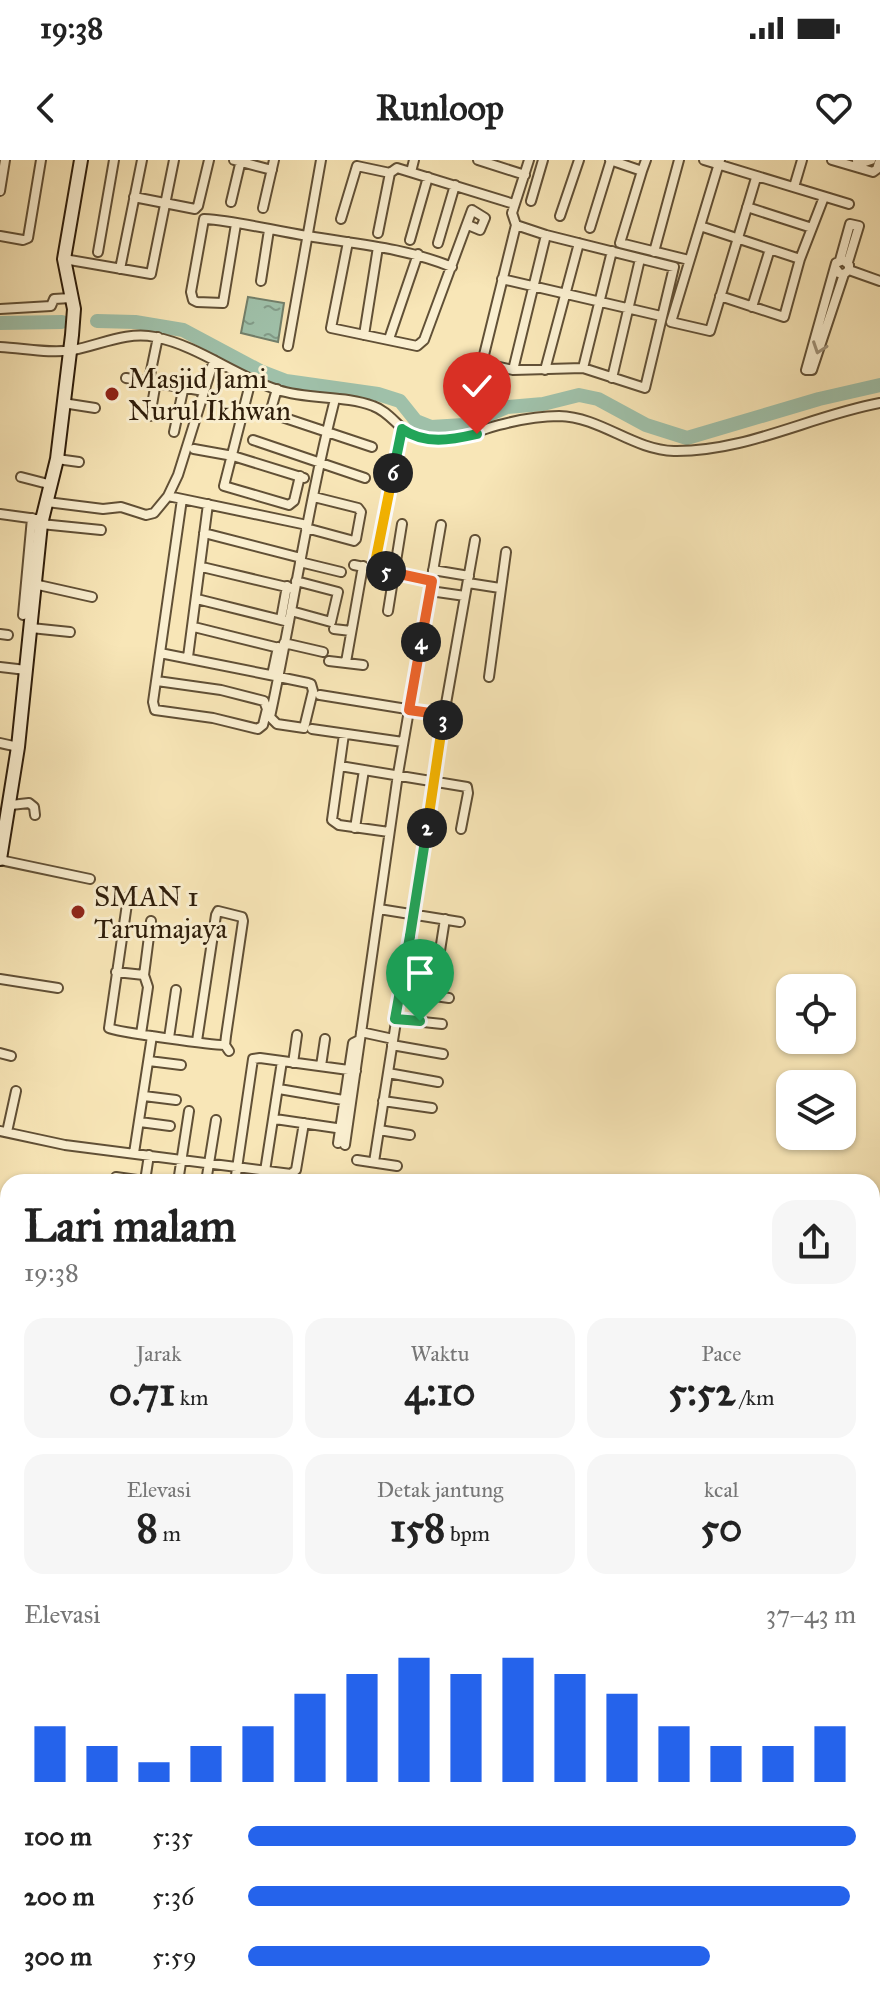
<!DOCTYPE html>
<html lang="id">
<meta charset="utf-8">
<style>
body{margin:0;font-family:"IM FELL Great Primer",serif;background:#f6f6f6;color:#222;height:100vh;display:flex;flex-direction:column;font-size:30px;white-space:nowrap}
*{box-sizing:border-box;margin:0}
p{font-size:26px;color:#767676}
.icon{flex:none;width:44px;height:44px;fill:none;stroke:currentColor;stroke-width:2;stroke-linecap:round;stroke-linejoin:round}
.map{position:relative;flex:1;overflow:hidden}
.details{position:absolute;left:0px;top:1014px;width:880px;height:828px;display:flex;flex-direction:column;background:#fff;border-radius:24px 24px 0 0;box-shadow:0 2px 6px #0004}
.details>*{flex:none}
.tools{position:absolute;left:776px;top:814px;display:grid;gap:16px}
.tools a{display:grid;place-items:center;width:80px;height:80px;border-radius:16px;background:#fff;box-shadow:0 2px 6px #0004;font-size:40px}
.pin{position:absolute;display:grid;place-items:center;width:68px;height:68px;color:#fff;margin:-82px -34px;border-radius:50% 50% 50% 0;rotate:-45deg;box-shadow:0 0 8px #0007}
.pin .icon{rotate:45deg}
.km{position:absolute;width:40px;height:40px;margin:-20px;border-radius:50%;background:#222;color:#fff;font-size:22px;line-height:40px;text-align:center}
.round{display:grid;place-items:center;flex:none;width:84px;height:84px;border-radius:24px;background:#f6f6f6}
.summary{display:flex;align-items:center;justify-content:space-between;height:136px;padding:0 24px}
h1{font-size:44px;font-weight:800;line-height:60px}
.figures{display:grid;grid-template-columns:repeat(3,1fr);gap:12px;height:136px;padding:8px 24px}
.figures div{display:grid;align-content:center;border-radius:20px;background:#f6f6f6;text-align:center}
.figures b{font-size:40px;font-weight:800}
.figures small{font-size:22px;font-weight:400}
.figures p{font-size:22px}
.chart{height:224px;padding:16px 24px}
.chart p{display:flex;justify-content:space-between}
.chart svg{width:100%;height:144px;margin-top:8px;stroke:#2563eb;stroke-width:6}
ul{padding:0 24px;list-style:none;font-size:26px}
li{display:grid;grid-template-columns:128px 96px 1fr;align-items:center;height:60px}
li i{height:20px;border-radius:10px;background:#2563eb}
.status{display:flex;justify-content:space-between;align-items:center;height:56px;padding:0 40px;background:#fff;direction:ltr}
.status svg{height:22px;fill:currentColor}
header{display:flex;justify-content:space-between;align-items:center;height:104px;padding:0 24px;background:#fff;font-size:36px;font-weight:800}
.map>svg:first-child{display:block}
.water{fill:url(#water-ripples);stroke:#727f6a;stroke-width:2}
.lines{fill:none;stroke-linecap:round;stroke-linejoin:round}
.river{stroke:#9fc0a9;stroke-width:14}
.street-casing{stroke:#615036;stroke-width:12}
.secondary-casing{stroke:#2f1e0b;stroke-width:16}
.street{stroke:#faefd0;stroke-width:8}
.secondary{stroke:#faefd0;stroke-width:12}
.oneway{stroke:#9f9177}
.split-1-casing{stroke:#fff;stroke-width:16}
.split-2-casing{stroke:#fff;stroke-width:16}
.split-3-casing{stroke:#fff;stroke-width:16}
.split-4-casing{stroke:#fff;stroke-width:16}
.split-5-casing{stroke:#fff;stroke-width:16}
.split-6-casing{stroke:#fff;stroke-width:16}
.split-7-casing{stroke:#fff;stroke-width:16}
.split-1{stroke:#22a559;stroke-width:10}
.split-2{stroke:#22a559;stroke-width:10}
.split-3{stroke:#f5b400;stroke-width:10}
.split-4{stroke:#f0652b;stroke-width:10}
.split-5{stroke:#f0652b;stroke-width:10}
.split-6{stroke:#f5b400;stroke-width:10}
.split-7{stroke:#22a559;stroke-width:10}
.poi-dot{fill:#8f2418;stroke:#faefd0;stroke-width:3}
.labels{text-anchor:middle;stroke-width:6;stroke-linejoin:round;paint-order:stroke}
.poi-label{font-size:28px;fill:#2f1e0b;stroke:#faefd0;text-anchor:start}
</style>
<div class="status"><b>19:38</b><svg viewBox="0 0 49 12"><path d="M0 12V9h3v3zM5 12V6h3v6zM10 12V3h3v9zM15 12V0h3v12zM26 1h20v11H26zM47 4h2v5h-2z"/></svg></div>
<header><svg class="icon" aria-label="back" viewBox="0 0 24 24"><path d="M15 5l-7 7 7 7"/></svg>Runloop<svg class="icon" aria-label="heart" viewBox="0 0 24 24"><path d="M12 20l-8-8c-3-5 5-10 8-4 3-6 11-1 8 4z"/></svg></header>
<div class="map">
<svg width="880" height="1842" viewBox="0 0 880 1842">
<defs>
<pattern id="water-ripples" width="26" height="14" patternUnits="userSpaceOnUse" patternTransform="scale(2)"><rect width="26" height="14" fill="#9fc0a9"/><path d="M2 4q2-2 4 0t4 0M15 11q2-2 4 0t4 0" fill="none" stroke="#829b88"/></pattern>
</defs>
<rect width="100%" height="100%" fill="#f8e6b7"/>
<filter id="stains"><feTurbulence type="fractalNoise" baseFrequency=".0025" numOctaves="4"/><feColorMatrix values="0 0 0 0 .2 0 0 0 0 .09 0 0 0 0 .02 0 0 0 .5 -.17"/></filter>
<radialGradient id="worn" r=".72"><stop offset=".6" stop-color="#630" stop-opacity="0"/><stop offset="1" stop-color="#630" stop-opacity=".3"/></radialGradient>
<path class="water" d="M248 137 284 143 278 182 241 173Z"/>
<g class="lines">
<path class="river" d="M97 161 135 162 183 170 260 211 286 221 378 234 400 241 416 261 431 267 464 265 507 247 543 244 579 235 598 239 646 265 687 278 819 239 880 225
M0 163 62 162"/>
<g class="street-casing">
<path id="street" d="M234 0 272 10
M478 0 525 15
M610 0 642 11 646 0
M704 0 849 44
M720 0 671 162 710 171 756 18
M832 0 873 12 877 9 880 0
M857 0 865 2 871 0
M642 11 620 83 689 100
M411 12 414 0
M794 27 802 0
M0 31 5 0
M134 37 195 49 198 46 209 0
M531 41 543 0
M231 42 241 0
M747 47 812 68
M263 48 274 0
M560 56 579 0
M341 59 357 6 390 13
M236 64 223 143 197 142 193 140 191 132 204 59C239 61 274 71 308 76 357 84 406 88 452 107
M516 65 482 203 513 210 583 208 645 228 674 107 546 75 516 65 512 53 529 0
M700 66 800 99
M590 68 611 0
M378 73 390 13 397 8 514 44
M0 76 23 80 28 78 41 0
M410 80 428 17
M348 82 331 168 417 186 424 180 472 50 485 58 480 70 468 65
M438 83 455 25
M98 92 114 0
M654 92 679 0
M64 99 151 114 174 0
M840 100 850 64 859 66 848 102
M120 109 142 0
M836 109 839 113 844 114 849 110V105L843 100 836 103 806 210H812L844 114
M849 110 880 121
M502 119 661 156
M261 121 269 70
M720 136 784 157 800 99 824 37
M752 147 770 89
M0 149 51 146 54 139 71 138
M364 175 378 87
M389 179 418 94
M288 186 321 0
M0 187C23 188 50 194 73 190 100 185 127 171 155 177 199 186 235 216 278 230 309 240 344 235 373 246 393 253 401 275 423 279 451 284 473 272 499 265 518 260 540 256 559 256 601 257 633 290 674 291 746 292 810 256 880 243
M583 208 612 91
M513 210 546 75
M545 210 579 83
M126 218 204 231
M612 218 640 99
M149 220 158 177
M251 220 224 326 289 345 294 341 300 316
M277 229 270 253 372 287
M63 243 95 248
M150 256 156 222
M174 272 184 226
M253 280 365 318
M194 289 233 296 304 318
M57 299 79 302
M21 317 52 325
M168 336 307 365
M182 339 160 493 275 516 279 517 308 523 311 524 313 531 304 568 277 564 270 557C293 451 308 344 335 239
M47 342 103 349 121 347 146 355 154 353 168 336 178 315 214 200
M0 354 37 359
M41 364 101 370
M306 368 354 381 356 379 361 352 358 348 314 337
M204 373 301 398
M300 402 341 412
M354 405 432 421
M202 407 295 429
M374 408 402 269
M433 410 469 416
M468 423 500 428
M34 424 92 437
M430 431 465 436
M197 439 289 462
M291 451 331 462 338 432 296 421
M388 451 402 364
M23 455 32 358
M281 459 287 426
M194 467 283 489
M31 468 70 472
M334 469 351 471
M0 474 8 475
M284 483 323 492
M188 497 208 344
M329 501 363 505
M346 502 363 406
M0 507 26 510
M272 515 278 487
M489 517 506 392
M157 521 221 530 264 541 267 549 263 565 258 569 213 558 155 550 153 542 160 493
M320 535 444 555
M312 569 403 582
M344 574 332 660 339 665 389 672
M0 583 18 587
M340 606 467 627 468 633 461 669
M11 645 29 643 34 647 35 655
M355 668 364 610
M0 700 90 719
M128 737 109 868C116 872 219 886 225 885
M379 749 460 762
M116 812 144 815
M0 819 58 828
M400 831 449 838
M433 835 445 759
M395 859 442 864
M361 872 393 879
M141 874 148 827 144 815 151 761
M169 878 176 830
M197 881 216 755 218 751 242 757 243 761 226 876 225 885 229 891
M392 885 443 894
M0 893 11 896
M149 901 181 905
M293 903 297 875
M321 906 325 879
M388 913 438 922
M279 929 349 941
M144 936 176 940
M383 941 432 948
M275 959 343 969
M140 962 170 966
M379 970 410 975
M0 971 65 985 291 1014 296 1010 304 963
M7 972 16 931
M338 983 353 883 359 880
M345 985 398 614 441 365
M134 993 152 876
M357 1000 397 1006
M374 1002 444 555 475 380
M265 1011 282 901
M116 1017 151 1022
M145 1021 149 995
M178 1022 189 951
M206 1022 216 960
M235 1022 253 899 260 898 356 911
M0 1345 8 1347
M0 1451 8 1418
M0 1469 8 1470
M8 1522 1 1560 8 1564
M872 1741 880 1742
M0 1816 8 1820
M35 1834 49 1842
M210 1836V1834
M310 1838V1834
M339 1841 340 1834
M120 1842 124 1834
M251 1842 253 1834
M281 1842 282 1834
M367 1842 368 1834
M394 1842 395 1834
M443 1842 445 1834
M666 1842 668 1834"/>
</g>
<g class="secondary-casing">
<path id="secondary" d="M0 699 18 587 41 364 57 299 72 175 74 149 64 99 81 0"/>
</g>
<use href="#street" class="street"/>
<use href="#secondary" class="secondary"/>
</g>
<defs><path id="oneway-chevron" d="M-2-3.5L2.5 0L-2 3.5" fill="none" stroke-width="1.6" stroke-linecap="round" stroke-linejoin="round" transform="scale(2)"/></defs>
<use class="oneway" href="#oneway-chevron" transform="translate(819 188) rotate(109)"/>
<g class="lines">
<g class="split-1-casing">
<path id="split-1" d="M410 776 395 859 420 861"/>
</g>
<g class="split-2-casing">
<path id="split-2" d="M410 776 427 668"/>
</g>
<g class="split-3-casing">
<path id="split-3" d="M427 668 443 560"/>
</g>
<g class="split-4-casing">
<path id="split-4" d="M421 482 409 550 444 555 443 560"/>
</g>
<g class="split-5-casing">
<path id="split-5" d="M386 411 432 421 421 482"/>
</g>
<g class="split-6-casing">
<path id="split-6" d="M386 411 374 408 393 313"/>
</g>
<g class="split-7-casing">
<path id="split-7" d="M393 313 402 269C425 285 451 280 477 274"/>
</g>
<use href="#split-1" class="split-1"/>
<use href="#split-2" class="split-2"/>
<use href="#split-3" class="split-3"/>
<use href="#split-4" class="split-4"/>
<use href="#split-5" class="split-5"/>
<use href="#split-6" class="split-6"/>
<use href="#split-7" class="split-7"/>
</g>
<g class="poi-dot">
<circle cx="112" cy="234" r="8"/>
<circle cx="78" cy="752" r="8"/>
</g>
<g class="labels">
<g class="poi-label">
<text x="128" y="228">Masjid Jami<tspan x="128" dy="32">Nurul Ikhwan</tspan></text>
<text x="94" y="746">SMAN 1<tspan x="94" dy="32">Tarumajaya</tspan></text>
</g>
</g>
<rect width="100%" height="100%" filter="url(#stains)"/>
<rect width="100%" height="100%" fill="url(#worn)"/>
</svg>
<div class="tools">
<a><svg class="icon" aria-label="locate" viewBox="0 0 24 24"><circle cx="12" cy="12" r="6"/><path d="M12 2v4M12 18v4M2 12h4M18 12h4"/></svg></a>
<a><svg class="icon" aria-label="layers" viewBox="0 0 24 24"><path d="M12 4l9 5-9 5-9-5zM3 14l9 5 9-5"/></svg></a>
</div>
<div class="pin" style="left:420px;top:861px;background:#1e9e55"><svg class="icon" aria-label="arrive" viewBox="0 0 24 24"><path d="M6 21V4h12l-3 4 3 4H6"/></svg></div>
<div class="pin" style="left:477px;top:274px;background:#d93025"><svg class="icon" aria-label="check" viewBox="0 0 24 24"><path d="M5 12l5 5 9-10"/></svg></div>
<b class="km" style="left:427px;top:668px">2</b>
<b class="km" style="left:443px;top:560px">3</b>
<b class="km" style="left:421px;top:482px">4</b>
<b class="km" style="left:386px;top:411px">5</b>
<b class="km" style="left:393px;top:313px">6</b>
<section class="details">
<div class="summary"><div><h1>Lari malam</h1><p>19:38</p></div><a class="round"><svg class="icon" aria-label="share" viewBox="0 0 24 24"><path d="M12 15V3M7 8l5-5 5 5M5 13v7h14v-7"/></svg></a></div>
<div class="figures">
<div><p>Jarak</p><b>0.71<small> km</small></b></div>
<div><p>Waktu</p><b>4:10</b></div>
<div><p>Pace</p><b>5:52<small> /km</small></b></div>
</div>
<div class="figures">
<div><p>Elevasi</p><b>8<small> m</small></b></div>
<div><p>Detak jantung</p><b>158<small> bpm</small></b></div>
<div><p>kcal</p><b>50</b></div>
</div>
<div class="chart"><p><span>Elevasi</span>37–43 m</p>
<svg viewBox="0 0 160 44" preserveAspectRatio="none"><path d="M5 44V27M15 44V33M25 44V38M35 44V33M45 44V27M55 44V17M65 44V11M75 44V6M85 44V11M95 44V6M105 44V11M115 44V17M125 44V27M135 44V33M145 44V33M155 44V27"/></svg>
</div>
<ul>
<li><b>100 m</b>5:35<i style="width:100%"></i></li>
<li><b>200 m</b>5:36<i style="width:99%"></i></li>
<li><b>300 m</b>5:59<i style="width:76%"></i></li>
</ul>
</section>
</div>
